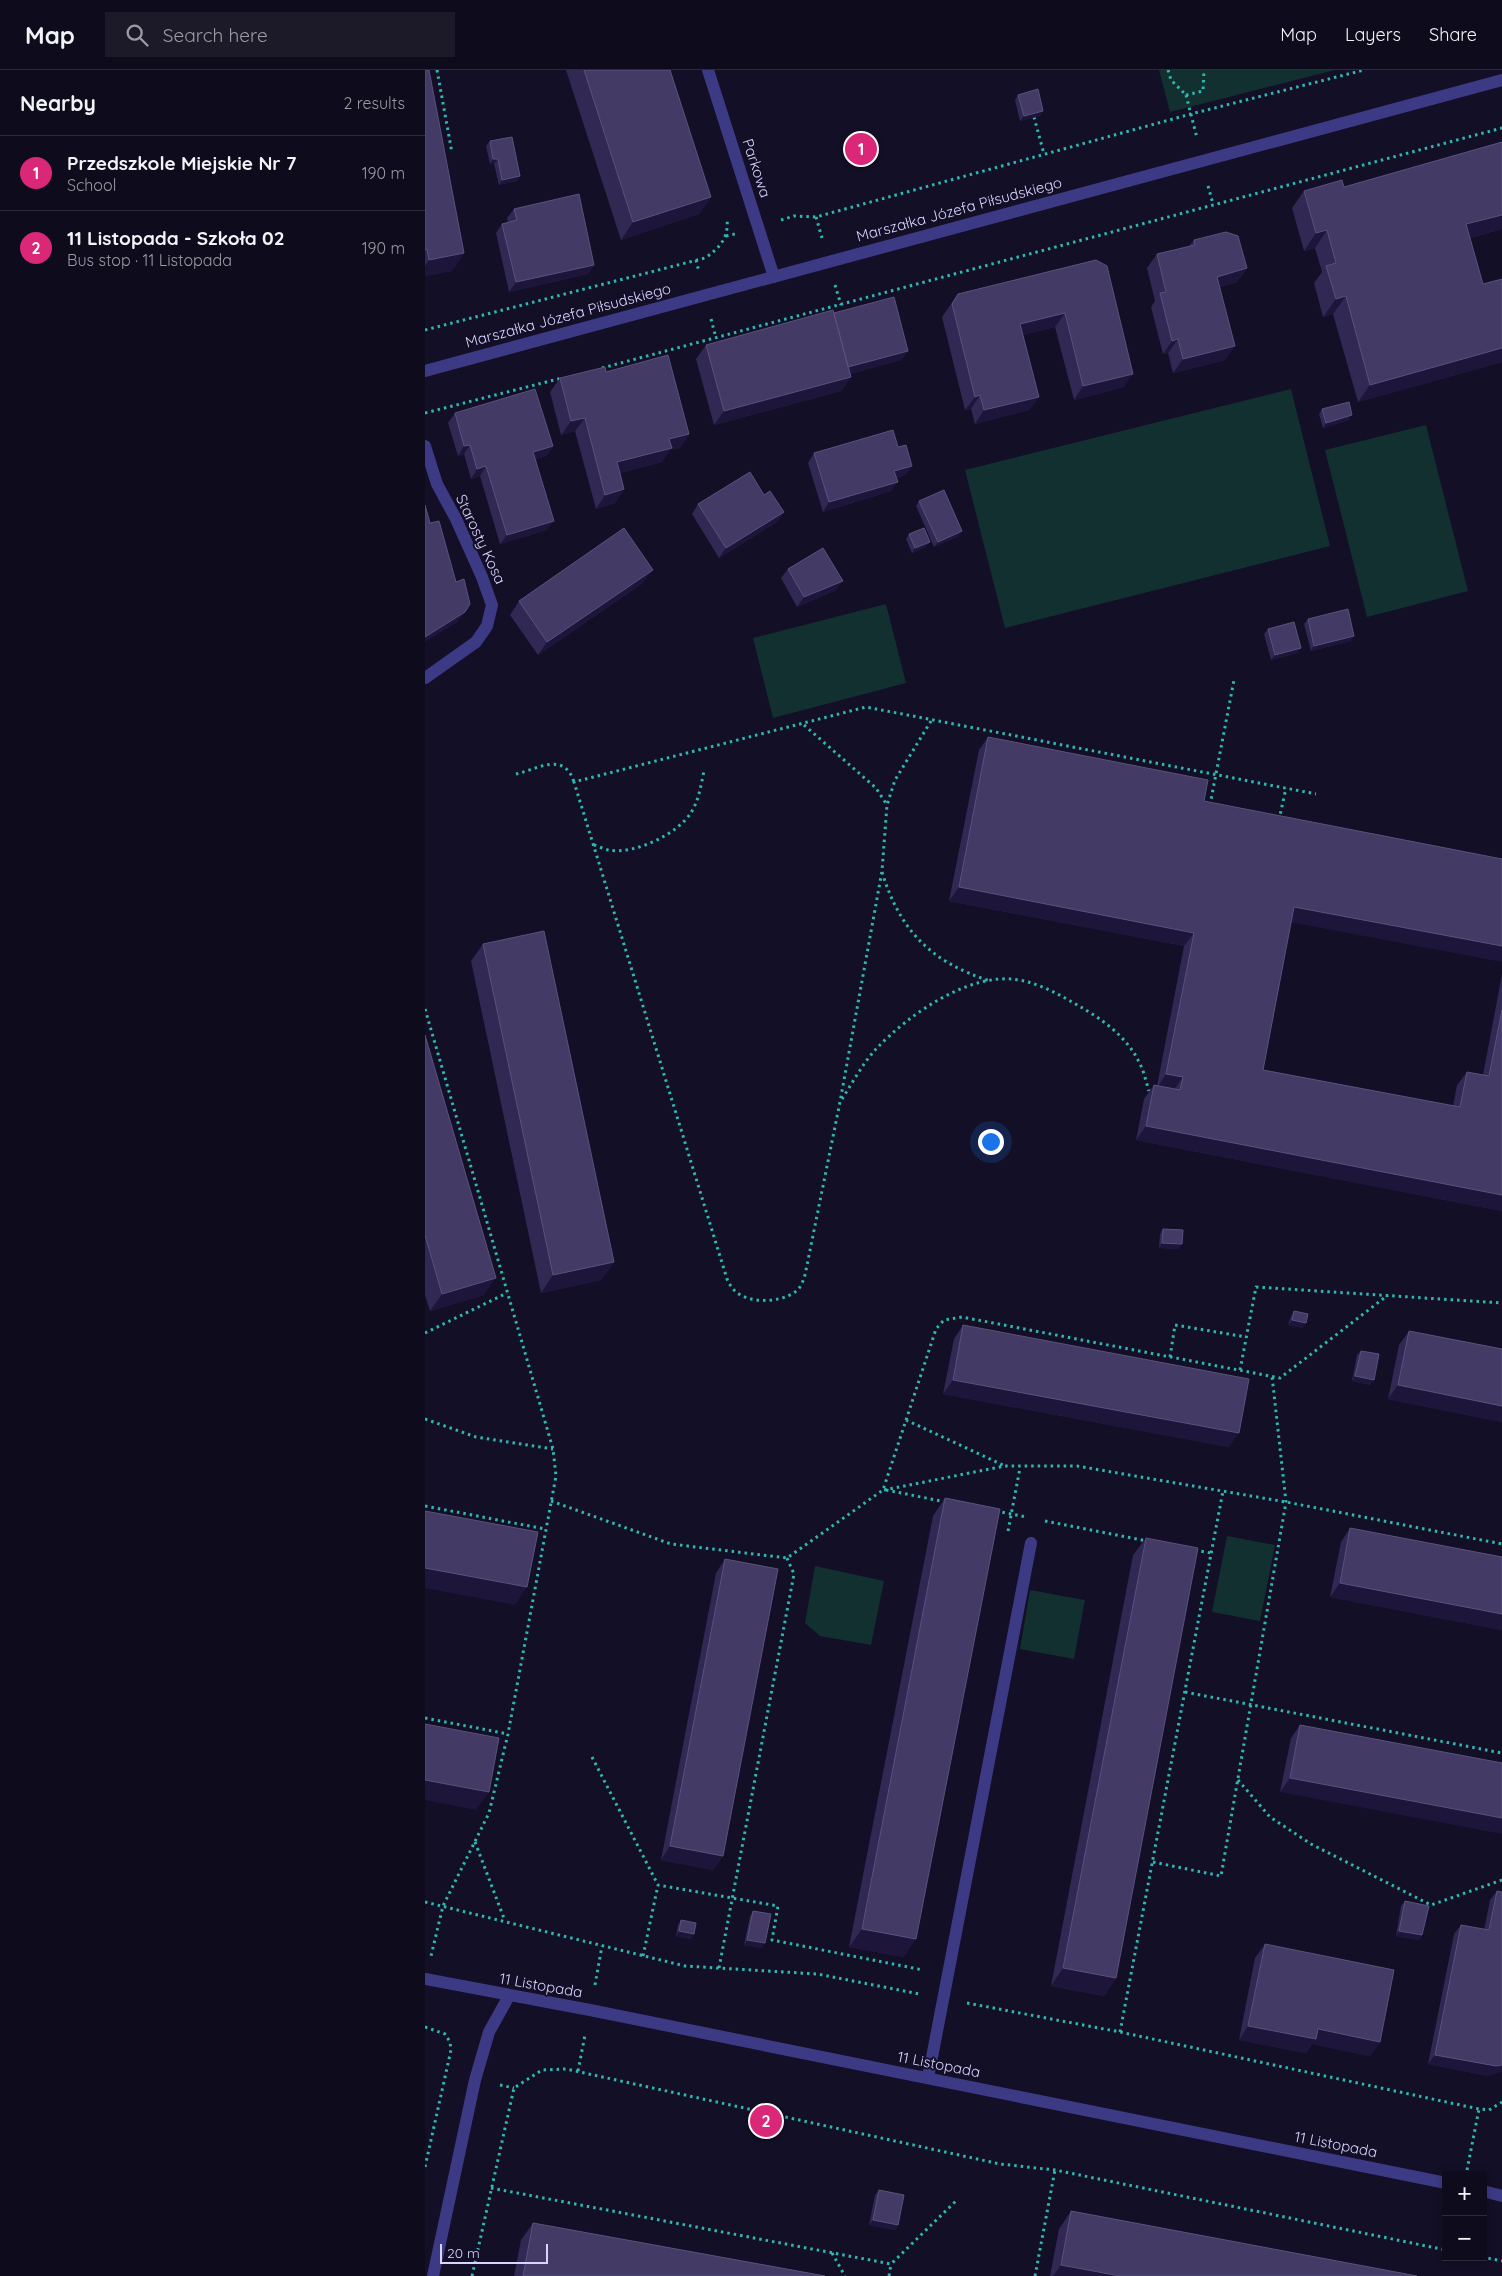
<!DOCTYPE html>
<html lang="en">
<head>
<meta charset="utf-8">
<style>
	:root { --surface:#0e0b1c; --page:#1c1929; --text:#f1f3f6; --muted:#9b9ba3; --line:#2e2b3b; --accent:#db2777 }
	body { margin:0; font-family:Quicksand,sans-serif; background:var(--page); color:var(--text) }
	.controls { position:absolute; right:15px; bottom:15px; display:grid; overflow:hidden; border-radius:0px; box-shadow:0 2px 8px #0003 }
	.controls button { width:45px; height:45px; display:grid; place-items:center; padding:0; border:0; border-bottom:1px solid var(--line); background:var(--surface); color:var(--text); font:25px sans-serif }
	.scale { position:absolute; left:15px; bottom:12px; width:108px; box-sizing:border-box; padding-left:5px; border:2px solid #d9d4ff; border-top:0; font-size:14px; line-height:18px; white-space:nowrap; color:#d9d4ff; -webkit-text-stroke:4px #130f26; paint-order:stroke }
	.you { position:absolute; left:565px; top:1071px; width:18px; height:18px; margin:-12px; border:4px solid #fff; border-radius:50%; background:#1a73e8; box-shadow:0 0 0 8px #1a73e833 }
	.badge { display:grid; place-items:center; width:32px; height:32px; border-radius:50%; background:var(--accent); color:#fff; font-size:16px; font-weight:700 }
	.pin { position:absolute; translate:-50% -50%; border:2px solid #fff; box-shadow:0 1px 5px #0006 }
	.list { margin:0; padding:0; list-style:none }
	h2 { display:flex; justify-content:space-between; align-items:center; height:65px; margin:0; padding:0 20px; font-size:21px }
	h2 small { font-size:16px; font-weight:400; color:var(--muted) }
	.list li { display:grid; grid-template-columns:32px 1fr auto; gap:15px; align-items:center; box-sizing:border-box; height:75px; padding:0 20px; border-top:1px solid var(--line) }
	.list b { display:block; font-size:19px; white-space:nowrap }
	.list p { margin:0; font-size:16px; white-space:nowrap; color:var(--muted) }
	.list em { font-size:16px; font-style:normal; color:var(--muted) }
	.icon { flex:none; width:28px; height:28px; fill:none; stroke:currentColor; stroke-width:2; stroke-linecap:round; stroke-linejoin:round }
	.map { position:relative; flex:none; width:1077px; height:2206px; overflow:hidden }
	header { display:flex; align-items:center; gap:30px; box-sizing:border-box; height:70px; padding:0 25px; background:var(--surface); border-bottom:1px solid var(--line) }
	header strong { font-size:24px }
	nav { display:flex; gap:28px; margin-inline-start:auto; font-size:18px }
	.search { width:350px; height:45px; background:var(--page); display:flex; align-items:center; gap:12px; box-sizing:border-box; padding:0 18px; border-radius:0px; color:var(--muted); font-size:19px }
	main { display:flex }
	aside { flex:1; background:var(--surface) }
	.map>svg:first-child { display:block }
	.green { fill:#12302f }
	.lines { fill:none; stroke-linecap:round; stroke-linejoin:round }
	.path { stroke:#2fb8b0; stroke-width:3; stroke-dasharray:2.5 4; stroke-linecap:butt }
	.minor { stroke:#3d3a85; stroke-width:12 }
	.wall { fill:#312854 }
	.shaded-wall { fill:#1d163a }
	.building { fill:#433a66; stroke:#5a527e }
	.labels { text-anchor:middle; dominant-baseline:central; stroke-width:4; stroke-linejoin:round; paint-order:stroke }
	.street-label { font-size:15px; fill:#d9d4ff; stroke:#130f26 }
</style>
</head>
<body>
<header>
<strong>Map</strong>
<div class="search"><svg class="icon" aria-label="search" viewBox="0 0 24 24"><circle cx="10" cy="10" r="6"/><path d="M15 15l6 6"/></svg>Search here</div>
<nav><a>Map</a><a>Layers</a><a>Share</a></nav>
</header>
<main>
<aside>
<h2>Nearby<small>2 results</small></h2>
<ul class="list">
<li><span class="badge">1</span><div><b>Przedszkole Miejskie Nr 7</b><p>School</p></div><em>190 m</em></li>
<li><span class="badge">2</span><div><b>11 Listopada - Szkoła 02</b><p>Bus stop · 11 Listopada</p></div><em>190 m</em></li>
</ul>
</aside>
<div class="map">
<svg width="1077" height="2206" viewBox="0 0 1077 2206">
	<rect width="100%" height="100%" fill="#130f26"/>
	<path class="green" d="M734,0H910L745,42Z
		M866,319L905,476L580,558L540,400Z
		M1001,355L1043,521L942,547L900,380Z
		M461,534L481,613L348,648L328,568Z
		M802,1466L850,1475L835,1551L787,1542Z
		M390,1496L459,1511L446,1575L395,1566L380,1553Z
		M605,1520L660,1530L649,1589L595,1579Z"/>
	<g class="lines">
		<path class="path" d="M12,0L27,83
			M743,0L746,10L761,25
			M761,25L772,68
			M761,25L778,21L779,0
			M609,47L619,84
			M783,116L788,134
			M391,147L397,168
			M356,150L369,146L391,147L766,44L939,0
			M301,166L310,164
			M271,190L274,202
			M410,215L416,235
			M286,249L291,268
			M0,260L280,188C295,178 304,167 302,149
			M177,298L1077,58
			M0,343L137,308
			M506,651L470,710L462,735L457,801L415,1032L380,1205C378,1211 376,1218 370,1222C355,1233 322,1234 309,1220C306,1217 304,1213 302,1209L149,712L441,637L891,724
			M379,655L451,718L462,735
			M91,704C113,699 139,681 149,712
			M785,735L809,610
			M854,750L861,718
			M169,775C173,776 178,779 183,780C209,785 254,764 267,741C274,729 276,715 279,701
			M457,802C475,861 506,892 565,911
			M0,939L128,1379L131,1406L83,1664L64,1743L18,1836L6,1886
			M417,1029C428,1012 438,993 451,979C483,945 545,901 594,910C616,914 635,925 654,936C677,949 702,967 714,992C719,1001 721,1012 724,1021
			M0,1263L82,1223
			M745,1287L750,1255L821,1267
			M815,1300L831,1217L1077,1233
			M0,1349L51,1367L128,1379
			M481,1350L580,1396
			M459,1420L580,1396H652L861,1432L1077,1474
			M461,1420L521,1432
			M126,1431L246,1474L362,1488L458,1420L511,1259L519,1250L537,1247L855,1308L963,1225
			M0,1436L120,1459
			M571,1441L602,1447
			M620,1451L722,1471
			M583,1461L595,1398
			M770,1480L786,1483
			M760,1622L1077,1683
			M0,1648L83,1664
			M167,1687L233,1815L353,1836L347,1870L498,1900
			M813,1710L845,1747L886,1774L1006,1835L1077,1810
			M50,1772L80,1851
			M728,1792L796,1806L861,1432L847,1306
			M0,1832L260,1896L392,1904L494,1924
			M218,1886L233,1815
			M294,1898L369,1504L362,1488
			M170,1915L177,1876
			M542,1933L695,1962L1054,2039L1064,2040L1077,2032
			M0,1957L20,1964L25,1972L26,1980L0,2097
			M695,1962L798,1421
			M153,2001L160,1965
			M75,2015L89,2018
			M1042,2100L1054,2039
			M66,2118L466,2194L533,2129
			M407,2183L420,2206
			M1057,2187L1077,2191
			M47,2206L89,2018L117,2000L141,1999L575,2094L630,2100L1021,2180
			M464,2206L466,2194
			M610,2206L630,2100"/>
		<path class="minor" d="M283,0L349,207
			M0,301L1077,10
			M0,376L12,414L31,449L57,507L67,535L62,556L51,572L0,608
			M0,1909L165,1940L1021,2113
			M503,2008L606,1473
			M1058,2121L1077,2126
			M8,2206L50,2010L64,1962L84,1926"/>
	</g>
	<path class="wall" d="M0,0L39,183L27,201L0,206Z
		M141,0H245L286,127L274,144L196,170Z
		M593,25L618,41L615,46L595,51L590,30Z
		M65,71L95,106L92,111L74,115L69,94H65L61,76Z
		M1077,72V159L1045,168L1058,214L1077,209V292L933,332L908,244L898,247L889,213L897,202L890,178L879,181L867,138L879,121L919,117Z
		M89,139L169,195L163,204L84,222L71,163L77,154L83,152L82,148Z
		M769,170L822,198L812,212L795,217L800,290L748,303L743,283L738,284L726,237L730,231L722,198L732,184L764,176Z
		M671,190L699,317L649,330L630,257L598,265L614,327L604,340L550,354L546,339L540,340L517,247L533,224Z
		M409,243L483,281L476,290L425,304L426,307L416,321L289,355L271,289L281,275Z
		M181,302L264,364L255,378L245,380L237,392L195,403L199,419L190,433L171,439L150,361L136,365L125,322L135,308Z
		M897,339L924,350L898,358L894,344Z
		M30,343L128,376L121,386L111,389L122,460L75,474L55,406L46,409L39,384L33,386L23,353Z
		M473,377L487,396L480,405L471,408L466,421L398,442L383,393L389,383Z
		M339,425L359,442L352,452L294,488L267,444L273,434Z
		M494,431L534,466L509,477L491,436Z
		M484,464L501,477L487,483L481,469Z
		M363,499L411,520L372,537L356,508Z
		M218,513L113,585L85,545L94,531Z
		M883,549L926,571L886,581L879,554Z
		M843,559L876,578L872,583L846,590L839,564Z
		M563,667L779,731L866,852L838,1000L1028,1036L1032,1015L1042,1002L1058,1005L1077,904V1141L711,1070L719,1029L729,1015L732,1016L759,876L524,831L554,680Z
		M58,874L189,1192L176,1210L116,1223L46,891Z
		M0,965L59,1225L5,1241L0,1225Z
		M738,1159L754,1179L734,1178L735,1164Z
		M869,1241L878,1258L863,1255L866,1246Z
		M538,1255L804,1377L518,1324L529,1269Z
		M984,1261L1077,1279V1352L963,1329L974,1275Z
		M936,1281L945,1315L927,1311L932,1285Z
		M520,1428L479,1887L424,1877L508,1446Z
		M925,1458L1077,1487V1560L905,1527L916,1472Z
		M721,1468L691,1908L679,1926L626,1916L708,1485Z
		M300,1489L298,1786L288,1800L236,1790L291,1503Z
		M875,1655L1077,1693L855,1722L866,1668Z
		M1072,1821L1064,2006L1003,1994L1029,1864L1036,1855L1059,1860L1065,1830Z
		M980,1831L997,1865L994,1870L971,1866L976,1836Z
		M328,1841L337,1878L319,1875L325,1846Z
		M256,1850L269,1864L266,1869L251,1866L253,1855Z
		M840,1874L955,1972L945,1986L887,1974L881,1983L814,1970L830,1888Z
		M454,2120L473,2155L470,2160L444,2155L450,2125Z
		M646,2141L992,2206H625L634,2159Z
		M108,2153L400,2206H89L96,2170Z"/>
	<path class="shaded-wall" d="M618,41L615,46L595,51L599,46Z
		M68,89H73L69,94H65Z
		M95,106L92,111L74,115L77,110Z
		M286,127L274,144L196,170L208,152Z
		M1077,145V159L1029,172L1041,154Z
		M902,160L890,178L879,181L891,163Z
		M39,183L27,201L0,206V196L4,190Z
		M169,195L163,204L84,222L91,212Z
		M822,198L812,212L782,220L792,207Z
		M921,226L908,244L898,247L911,229Z
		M640,243L630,257L586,268L595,254Z
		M753,269L743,283L738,284L747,271Z
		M810,276L800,290L748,303L758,289Z
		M1077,278V292L933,332L945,315Z
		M483,281L476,290L413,307L420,298Z
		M708,304L699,317L649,330L658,316Z
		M426,307L416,321L289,355L299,341Z
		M555,325L546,339L540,340L550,327Z
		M614,327L604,340L550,354L559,340Z
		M927,345L924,350L898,358L901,353Z
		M160,348L150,361L136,365L146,351Z
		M264,364L255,378L245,380L237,392L183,406L192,392L244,369Z
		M45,375L39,384L33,386L39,376Z
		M128,376L121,386L102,392L108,382Z
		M61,396L55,406L46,409L52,399Z
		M487,396L480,405L463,410L469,401Z
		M473,412L466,421L398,442L404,432Z
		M199,419L190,433L171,439L180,425Z
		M359,442L352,452L294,488L301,478Z
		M129,451L122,460L75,474L82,465Z
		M537,461L534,466L509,477L513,472Z
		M505,472L501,477L487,483L490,478Z
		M228,500L218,513L113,585L122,572Z
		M418,511L411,520L372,537L379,527Z
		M40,542L33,552L0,572V567Z
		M929,566L926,571L886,581L889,576Z
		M876,578L872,583L846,590L850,585Z
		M534,817L769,863L759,876L524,831Z
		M869,837L1077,876V892L859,851Z
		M741,1004L758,1007L748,1021L732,1018Z
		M721,1056L1077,1125V1141L711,1070Z
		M737,1173L757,1174L754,1179L734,1178Z
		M189,1192L176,1210L116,1223L128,1205Z
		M71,1208L59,1225L5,1241L17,1224Z
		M867,1250L881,1253L878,1258L863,1255Z
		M930,1306L949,1310L945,1315L927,1311Z
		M528,1310L814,1363L804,1377L518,1324Z
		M973,1315L1077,1336V1352L963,1329Z
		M0,1498L102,1517L90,1535L0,1518Z
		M915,1513L1077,1544V1560L905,1527Z
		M865,1708L1077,1748V1764L855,1722Z
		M0,1710L64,1722L51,1740L0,1730Z
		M245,1776L298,1786L288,1800L236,1790Z
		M437,1859L491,1869L479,1887L424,1877Z
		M254,1861L269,1864L266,1869L251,1866Z
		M974,1861L997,1865L994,1870L971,1866Z
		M322,1870L340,1873L337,1878L319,1875Z
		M638,1898L691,1908L679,1926L626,1916Z
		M823,1956L893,1959L955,1972L945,1986L887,1974L881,1983L814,1970Z
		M1010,1985L1077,1995V2002L1064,2006L1003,1994Z
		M448,2150L473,2155L470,2160L444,2155Z
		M636,2195L695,2206H628Z"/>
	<path class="building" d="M0,0H4L39,183L4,190L2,179L0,180Z
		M159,0H245L286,127L208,152Z
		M613,19L618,41L599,46L593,25Z
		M87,67L95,106L77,110L73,89H68L65,71Z
		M1077,72V145L1041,154L1058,214L1077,209V278L945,315L921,226L911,229L901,196L911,193L902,160L891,163L879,121L917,110L919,117Z
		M154,124L169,195L91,212L77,154L92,150L89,139Z
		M801,162L813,166L822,198L792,207L810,276L758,289L753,269L747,271L735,223L741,222L732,184L770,175L769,170Z
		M671,190L682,196L708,304L658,316L640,243L595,254L614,327L559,340L555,325L550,327L527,234L533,224Z
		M469,227L483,281L423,297L409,243Z
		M408,240L426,307L299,341L281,275Z
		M243,285L264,364L244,369L247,378L192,392L199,419L180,425L160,348L146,351L135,308L180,297L181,302Z
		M110,319L128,376L108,382L129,451L82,465L61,396L52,399L45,375L39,376L30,343Z
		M924,332L927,345L901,353L897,339Z
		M468,360L473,377L481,375L487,396L469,401L473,412L404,432L389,383Z
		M325,402L339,425L345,421L359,442L301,478L273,434Z
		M519,420L537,461L513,472L494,431Z
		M0,435L5,453L14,451L31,512L39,509L45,534L40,542L0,567Z
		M199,458L228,500L122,572L94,531Z
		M499,458L505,472L490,478L484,464Z
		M398,478L418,511L379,527L363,499Z
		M923,539L929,566L889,576L883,549Z
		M869,552L876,578L850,585L843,559Z
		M563,667L783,710L779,731L1077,789V876L869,837L838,1000L1035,1037L1042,1002L1064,1006L1077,940V1125L721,1056L729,1015L755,1020L758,1007L741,1004L769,863L534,817Z
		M119,861L189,1192L128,1205L58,874Z
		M0,965L71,1208L17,1224L0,1165Z
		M738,1159L758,1160L757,1174L737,1173Z
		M869,1241L883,1244L881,1253L867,1250Z
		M538,1255L824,1309L814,1363L528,1310Z
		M984,1261L1077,1279V1336L973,1315Z
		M936,1281L954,1284L949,1310L930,1306Z
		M520,1428L575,1439L491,1869L437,1859Z
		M0,1441L113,1462L102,1517L0,1498Z
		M925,1458L1077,1487V1544L915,1513Z
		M721,1468L773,1478L691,1908L638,1898Z
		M300,1489L353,1499L298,1786L245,1776Z
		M0,1654L74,1668L64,1722L0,1710Z
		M875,1655L1077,1693V1748L865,1708Z
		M1072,1821L1077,1822V1995L1071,1996L1010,1985L1036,1855L1064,1860Z
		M980,1831L1004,1836L997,1865L974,1861Z
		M328,1841L346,1844L340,1873L322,1870Z
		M256,1850L271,1853L269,1864L254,1861Z
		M840,1874L969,1900L955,1972L893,1959L891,1969L823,1956Z
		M454,2120L479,2125L473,2155L448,2150Z
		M646,2141L992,2206H695L636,2195Z
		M108,2153L400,2206H98Z"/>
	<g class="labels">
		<g class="street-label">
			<text transform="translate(332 98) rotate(72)">Parkowa</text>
			<text transform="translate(534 139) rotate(-15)">Marszałka Józefa Piłsudskiego</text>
			<text transform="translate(143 245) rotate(-15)">Marszałka Józefa Piłsudskiego</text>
			<text transform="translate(56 469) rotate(65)">Starosty Kosa</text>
			<text transform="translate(116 1915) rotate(10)">11 Listopada</text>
			<text transform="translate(514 1994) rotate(11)">11 Listopada</text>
			<text transform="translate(911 2074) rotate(11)">11 Listopada</text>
		</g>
	</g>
</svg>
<div class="controls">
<button>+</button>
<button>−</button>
</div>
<div class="scale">20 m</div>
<div class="you"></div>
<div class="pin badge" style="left:436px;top:79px">1</div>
<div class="pin badge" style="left:341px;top:2051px">2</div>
</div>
</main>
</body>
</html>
